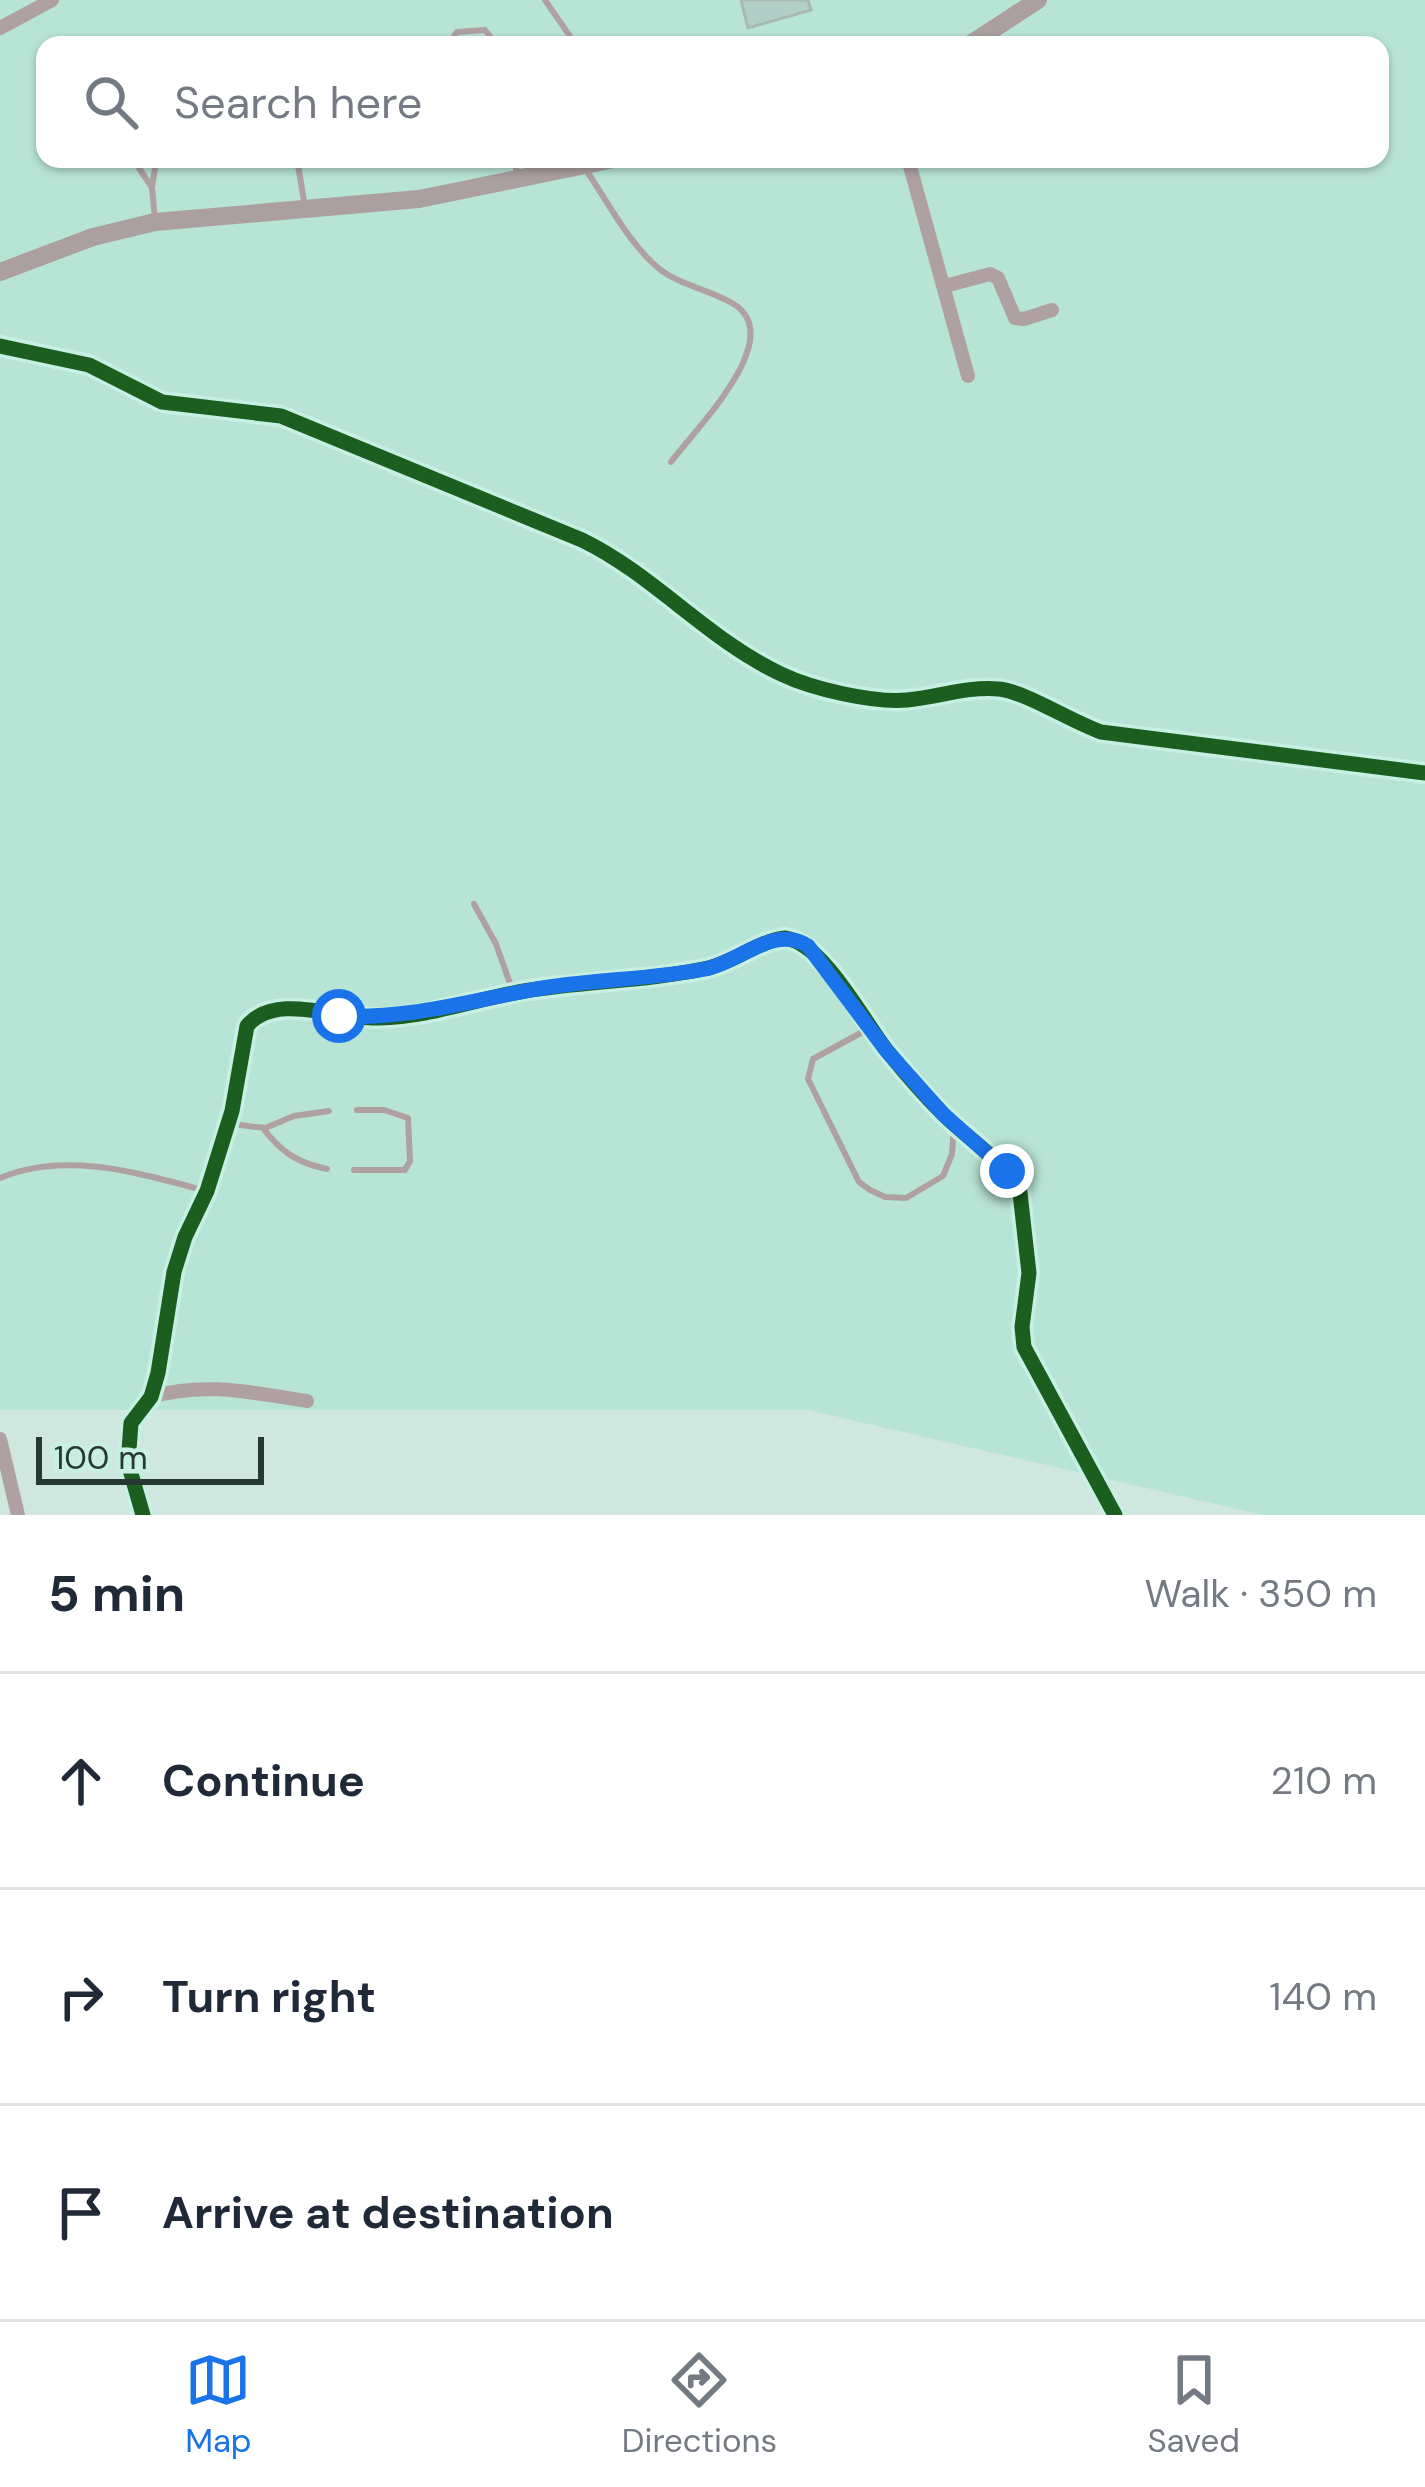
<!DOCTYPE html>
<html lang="en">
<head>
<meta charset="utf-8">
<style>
	:root { --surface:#fff; --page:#f2f2f3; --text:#1f2937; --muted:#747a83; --line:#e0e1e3; --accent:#1a73e8 }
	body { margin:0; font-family:"DM Sans",sans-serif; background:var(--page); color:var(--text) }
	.scale { position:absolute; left:36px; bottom:30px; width:228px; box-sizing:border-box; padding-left:12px; border:6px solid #273833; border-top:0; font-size:33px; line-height:42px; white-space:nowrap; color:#273833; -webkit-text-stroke:9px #c7f0e3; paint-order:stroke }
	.stop { position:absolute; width:36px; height:36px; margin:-27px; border:9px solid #1a73e8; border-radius:50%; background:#fff }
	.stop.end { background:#1a73e8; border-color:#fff; box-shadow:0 3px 12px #0008 }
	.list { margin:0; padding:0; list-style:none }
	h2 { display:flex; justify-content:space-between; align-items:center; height:156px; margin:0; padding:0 48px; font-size:51px }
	h2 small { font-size:39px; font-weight:400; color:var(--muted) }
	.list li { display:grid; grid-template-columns:78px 1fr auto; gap:36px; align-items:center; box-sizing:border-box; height:216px; padding:0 48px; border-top:3px solid var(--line) }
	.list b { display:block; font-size:45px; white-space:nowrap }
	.list em { font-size:39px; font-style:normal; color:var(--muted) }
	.icon { flex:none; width:66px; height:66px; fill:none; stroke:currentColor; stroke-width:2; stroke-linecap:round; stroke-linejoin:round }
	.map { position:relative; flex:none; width:1425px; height:1515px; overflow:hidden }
	.search { position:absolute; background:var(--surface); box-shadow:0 3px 9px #0004; left:36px; right:36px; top:36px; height:132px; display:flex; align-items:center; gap:30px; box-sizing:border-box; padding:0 42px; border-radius:24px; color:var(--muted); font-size:45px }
	.sheet { height:804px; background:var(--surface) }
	nav { display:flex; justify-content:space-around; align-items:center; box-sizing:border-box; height:168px; border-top:3px solid var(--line); background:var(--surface); font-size:33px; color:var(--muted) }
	nav a { display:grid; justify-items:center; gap:6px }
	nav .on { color:var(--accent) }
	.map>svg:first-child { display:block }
	.green { fill:#b8e4d6; fill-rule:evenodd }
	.building { fill:#b2cfc7; stroke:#a8b9b4; stroke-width:3 }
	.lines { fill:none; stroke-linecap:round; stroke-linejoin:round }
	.lane { stroke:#afa1a1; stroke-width:6 }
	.street { stroke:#afa1a1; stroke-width:14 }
	.secondary { stroke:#aba09f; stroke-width:18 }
	.cycleway-casing { stroke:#c7f0e3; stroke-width:22 }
	.cycleway { stroke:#1b5e20; stroke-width:15 }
	.route { stroke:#1a73e8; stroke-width:15 }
</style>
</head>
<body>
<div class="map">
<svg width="1425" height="1515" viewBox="0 0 1425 1515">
	<rect width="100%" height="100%" fill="#d0e7e0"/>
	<path class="green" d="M0,0H1425V1515H1263L808,1410H0ZM45,45H1380V159H45Z"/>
	<path class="building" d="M741,0H808L811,10L748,28Z"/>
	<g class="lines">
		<path class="lane" d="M545,0L576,45
			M448,45L457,32L485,30L497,45
			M828,45L835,42
			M133,159L151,186
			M297,159L305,207
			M513,159L519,177
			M586,170C608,202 628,242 657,267C678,285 708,289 732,303C790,336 696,428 671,462
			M155,219L152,188L156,161
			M474,904L496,944L512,989
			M868,1029L813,1059L808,1079L859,1182L870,1190L885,1197L906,1198L943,1176L952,1154L954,1125
			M232,1124L265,1128L294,1116L329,1111
			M263,1128C280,1151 297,1163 327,1169
			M354,1170H405L410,1161L408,1118L384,1110H357
			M0,1178C66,1150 141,1174 207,1191"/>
		<path class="street" d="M0,28L52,0
			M908,159L968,376
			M945,286L990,274L998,278L1015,318L1024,319L1052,310
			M0,346L89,365L162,402L281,416L582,540C654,575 708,640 781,674C812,689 873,703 907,700C938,697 968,686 999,689C1026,692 1070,721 1101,732L1425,773
			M151,1397C204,1381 254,1393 307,1401
			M0,1439L18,1515
			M143,1515L128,1463L131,1423L151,1397L158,1373L174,1272L185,1237L207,1191L232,1111L247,1026C276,991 339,1020 379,1018C429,1017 476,999 524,991C585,981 648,981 708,968C735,962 758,941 785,938C824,943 864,1022 888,1052C905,1073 924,1095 943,1114C970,1141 1003,1159 1020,1193L1029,1273L1022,1327L1024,1347L1115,1515"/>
		<path class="secondary" d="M969,45L1038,0
			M0,272L93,237L155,222L419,199L614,159"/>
		<g class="cycleway-casing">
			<path id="cycleway" d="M0,346L89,365L162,402L281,416L582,540C654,575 708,640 781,674C812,689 873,703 907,700C938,697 968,686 999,689C1026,692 1070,721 1101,732L1425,773
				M143,1515L128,1463L131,1423L151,1397L158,1373L174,1272L185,1237L207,1191L232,1111L247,1026C276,991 339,1020 379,1018C429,1017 476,999 524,991C585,981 648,981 708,968C735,962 758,941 785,938C824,943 864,1022 888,1052C905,1073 924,1095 943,1114C970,1141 1003,1159 1020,1193L1029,1273L1022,1327L1024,1347L1115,1515"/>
		</g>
		<use href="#cycleway" class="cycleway"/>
	</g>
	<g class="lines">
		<path class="route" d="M339,1016C411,1020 478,998 549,987C600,979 654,979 705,969C740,962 774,924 808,946L886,1050L943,1114L1007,1171"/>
	</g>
</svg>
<div class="scale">100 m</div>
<div class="stop" style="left:339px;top:1016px"></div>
<div class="stop end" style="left:1007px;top:1171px"></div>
<div class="search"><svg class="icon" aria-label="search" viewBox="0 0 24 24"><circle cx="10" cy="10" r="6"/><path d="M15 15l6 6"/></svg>Search here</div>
</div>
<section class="sheet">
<h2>5 min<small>Walk · 350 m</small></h2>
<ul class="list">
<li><svg class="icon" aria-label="ahead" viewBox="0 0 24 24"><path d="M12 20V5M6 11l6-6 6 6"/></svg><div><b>Continue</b></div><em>210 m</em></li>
<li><svg class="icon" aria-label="right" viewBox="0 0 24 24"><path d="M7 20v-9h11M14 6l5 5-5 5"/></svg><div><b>Turn right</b></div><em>140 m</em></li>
<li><svg class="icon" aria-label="arrive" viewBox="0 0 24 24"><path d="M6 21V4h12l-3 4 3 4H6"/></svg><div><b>Arrive at destination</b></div></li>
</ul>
</section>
<nav>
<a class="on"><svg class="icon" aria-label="map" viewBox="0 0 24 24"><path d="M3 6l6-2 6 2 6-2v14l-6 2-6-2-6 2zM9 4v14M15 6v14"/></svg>Map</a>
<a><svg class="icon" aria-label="directions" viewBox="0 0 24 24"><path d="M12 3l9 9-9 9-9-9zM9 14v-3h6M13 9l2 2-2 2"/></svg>Directions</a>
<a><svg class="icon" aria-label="saved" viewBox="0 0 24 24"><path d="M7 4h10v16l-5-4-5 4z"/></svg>Saved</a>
</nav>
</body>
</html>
